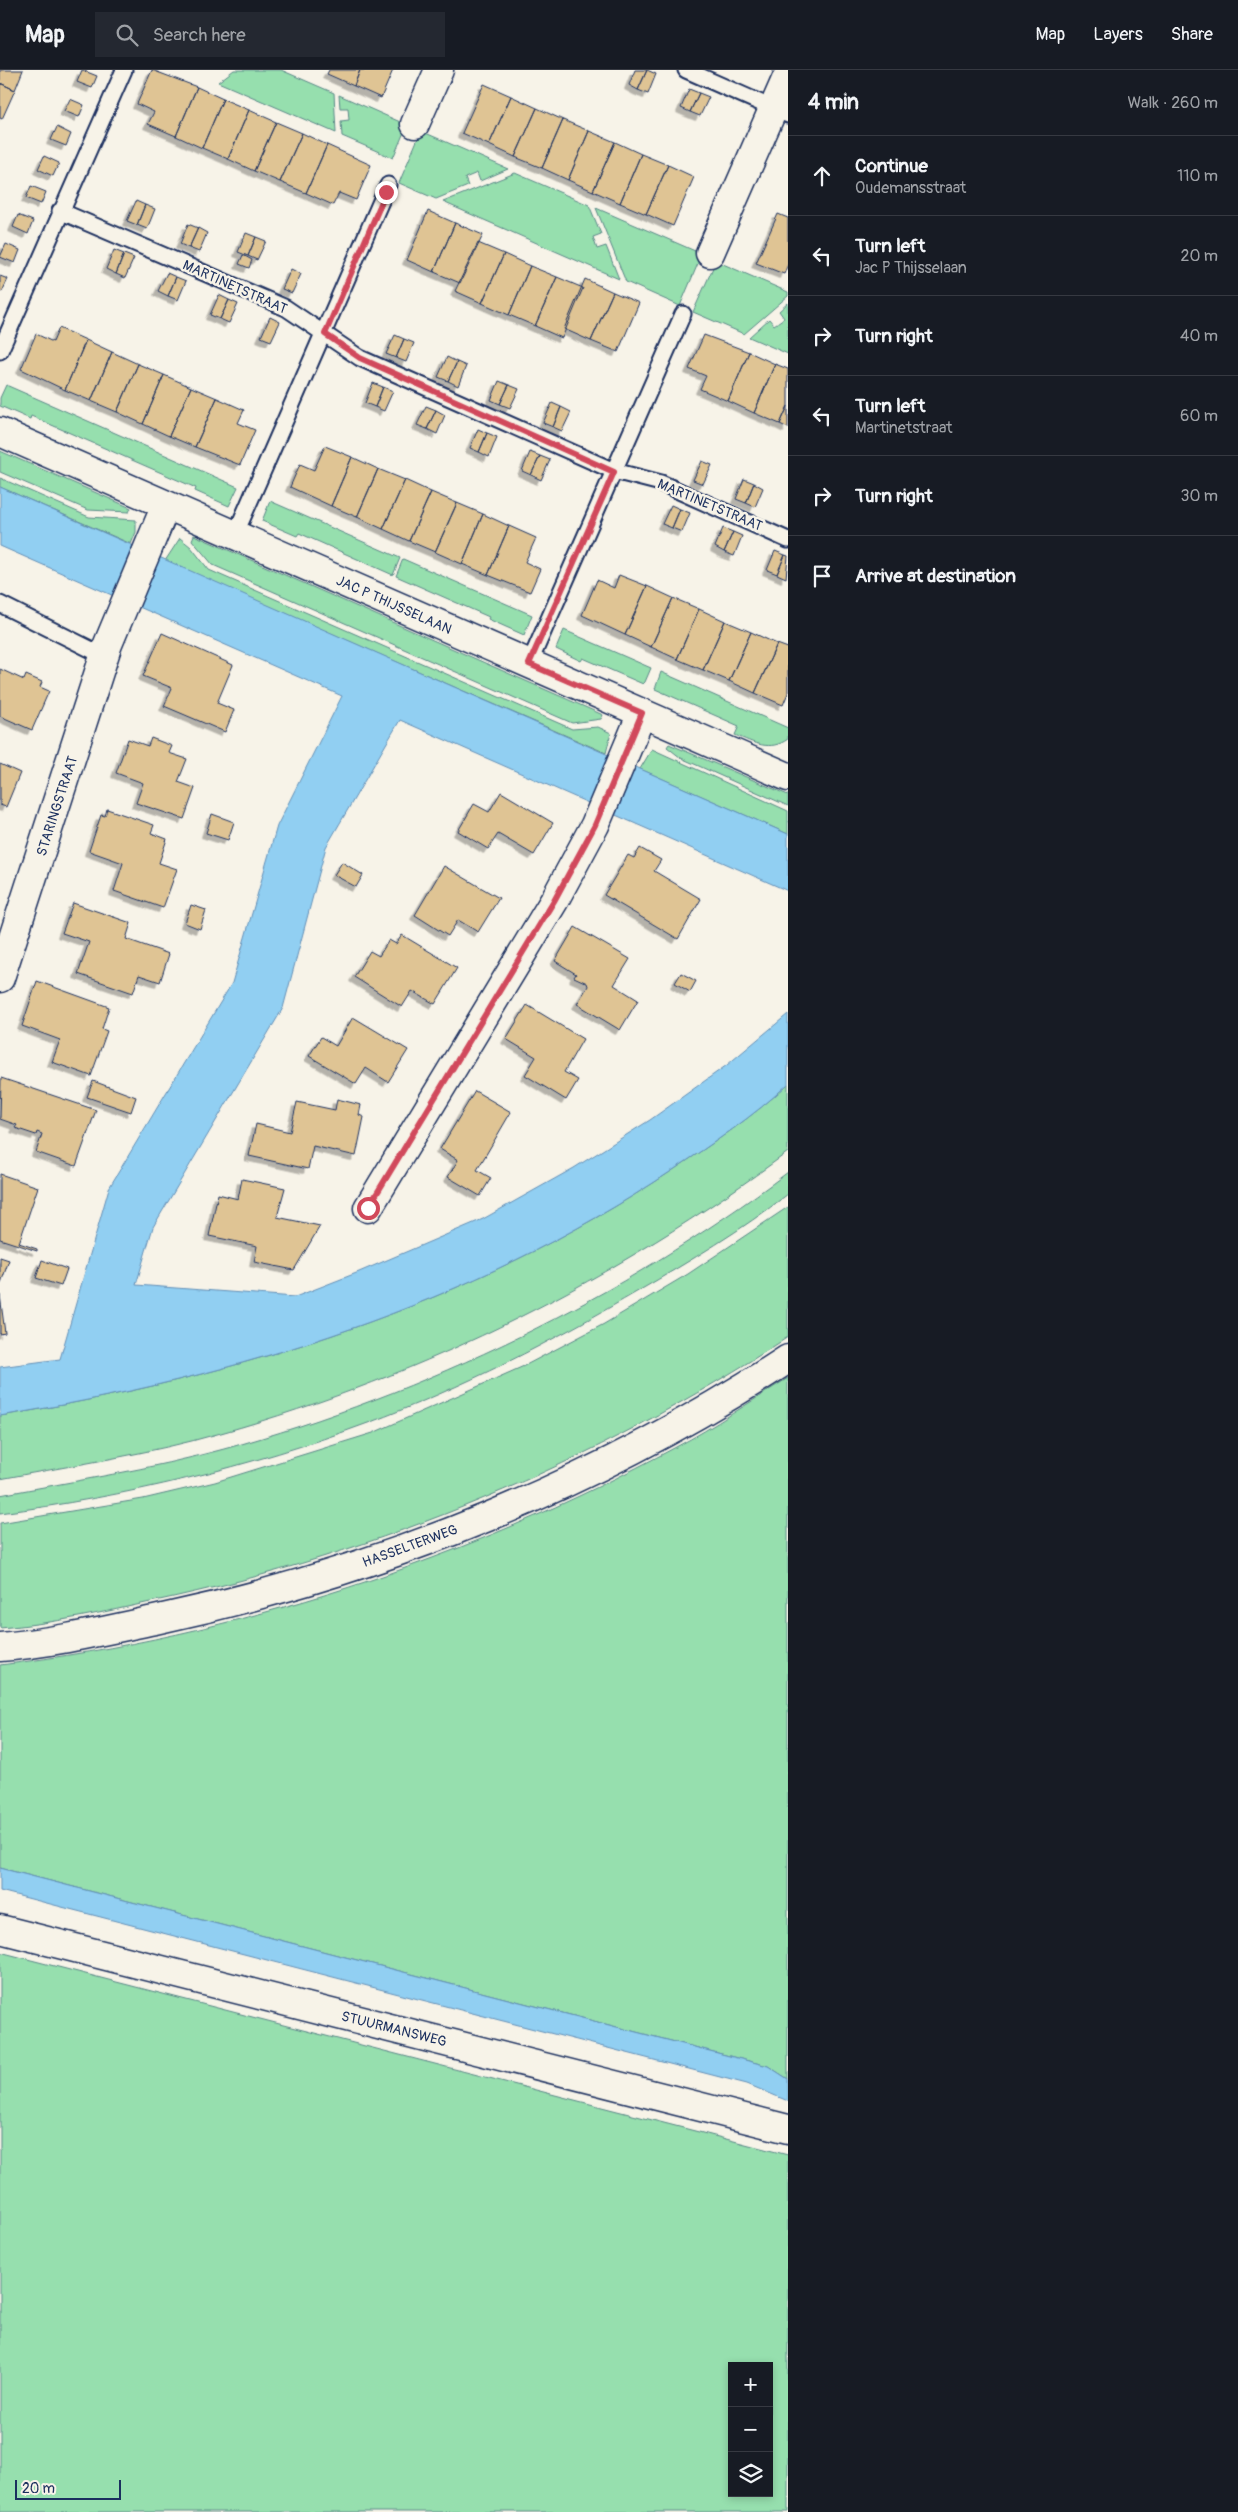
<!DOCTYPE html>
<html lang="en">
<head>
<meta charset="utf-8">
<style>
	:root { --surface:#171b24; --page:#242831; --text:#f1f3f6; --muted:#9ea1a6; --line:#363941 }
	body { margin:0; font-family:Pangolin,sans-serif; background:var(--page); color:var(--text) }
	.controls { position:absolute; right:15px; bottom:15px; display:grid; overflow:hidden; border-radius:0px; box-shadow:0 2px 8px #0003 }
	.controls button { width:45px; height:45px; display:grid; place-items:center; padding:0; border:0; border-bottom:1px solid var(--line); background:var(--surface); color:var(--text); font:25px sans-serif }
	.scale { position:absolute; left:15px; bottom:12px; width:106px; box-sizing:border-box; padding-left:5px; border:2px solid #1b2f5e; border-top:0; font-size:14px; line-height:18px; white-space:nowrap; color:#1b2f5e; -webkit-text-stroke:4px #f7f3e8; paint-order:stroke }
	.stop { position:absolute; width:15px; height:15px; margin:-11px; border:4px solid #d1495b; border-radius:50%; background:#fff }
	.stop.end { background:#d1495b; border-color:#fff; box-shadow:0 1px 5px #0008 }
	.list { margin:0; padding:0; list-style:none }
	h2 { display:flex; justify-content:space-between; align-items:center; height:65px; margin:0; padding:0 20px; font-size:21px }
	h2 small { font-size:16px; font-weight:400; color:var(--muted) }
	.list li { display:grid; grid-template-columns:32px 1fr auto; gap:15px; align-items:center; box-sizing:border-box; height:80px; padding:0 20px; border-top:1px solid var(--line) }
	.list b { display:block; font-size:19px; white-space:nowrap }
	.list p { margin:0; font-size:16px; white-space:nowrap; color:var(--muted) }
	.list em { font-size:16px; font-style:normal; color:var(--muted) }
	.icon { flex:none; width:28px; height:28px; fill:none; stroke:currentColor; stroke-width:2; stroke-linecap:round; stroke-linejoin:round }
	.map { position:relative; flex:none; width:788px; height:2442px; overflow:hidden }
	header { display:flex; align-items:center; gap:30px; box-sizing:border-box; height:70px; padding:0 25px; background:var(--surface); border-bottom:1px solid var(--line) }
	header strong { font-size:24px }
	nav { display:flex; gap:28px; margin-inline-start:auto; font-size:18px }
	.search { width:350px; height:45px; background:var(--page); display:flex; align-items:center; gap:12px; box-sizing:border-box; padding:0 18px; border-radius:0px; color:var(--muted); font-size:19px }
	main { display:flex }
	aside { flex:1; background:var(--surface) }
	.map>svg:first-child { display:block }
	.green { fill:#96dfae; stroke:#588786; fill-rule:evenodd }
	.water { fill:#91cff2; stroke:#628fb7 }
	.building { fill:#dfc494; stroke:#1b2f5e; filter:url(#shadow) }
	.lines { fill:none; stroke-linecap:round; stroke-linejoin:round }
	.service-casing { stroke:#1b2f5e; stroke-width:19 }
	.minor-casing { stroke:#1b2f5e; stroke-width:31 }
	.tertiary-casing { stroke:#1b2f5e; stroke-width:31 }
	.primary-casing { stroke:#1b2f5e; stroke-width:31 }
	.service { stroke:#f7f3e8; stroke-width:15 }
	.minor { stroke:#f7f3e8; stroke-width:28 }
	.tertiary { stroke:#f7f3e8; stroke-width:28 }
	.primary { stroke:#f7f3e8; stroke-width:28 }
	.route { stroke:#d1495b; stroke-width:6 }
	.labels { text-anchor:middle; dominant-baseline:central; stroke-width:5; stroke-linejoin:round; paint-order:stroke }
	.street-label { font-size:14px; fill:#1b2f5e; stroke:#f7f3e8 }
</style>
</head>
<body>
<header>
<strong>Map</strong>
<div class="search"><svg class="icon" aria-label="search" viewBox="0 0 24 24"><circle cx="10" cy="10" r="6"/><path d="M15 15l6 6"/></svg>Search here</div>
<nav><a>Map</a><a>Layers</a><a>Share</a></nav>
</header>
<main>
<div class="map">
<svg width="788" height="2442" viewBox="0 0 788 2442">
	<defs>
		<filter id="shadow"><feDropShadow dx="-4.5" dy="4.5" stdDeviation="0" flood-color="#0004"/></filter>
	</defs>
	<rect width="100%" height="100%" fill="#f7f3e8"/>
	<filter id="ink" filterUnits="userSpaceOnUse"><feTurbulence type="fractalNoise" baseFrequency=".02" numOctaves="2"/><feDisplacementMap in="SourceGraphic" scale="10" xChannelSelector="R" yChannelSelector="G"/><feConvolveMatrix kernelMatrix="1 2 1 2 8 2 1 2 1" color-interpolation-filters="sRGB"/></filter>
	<g filter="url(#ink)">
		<path class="green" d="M234,0H281L334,23L336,63L218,12Z
			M339,25L407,55L393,88L342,66L341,51L349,50L348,38H340Z
			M421,61L508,99L480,111L477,103L465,108L468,116L436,129L399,113Z
			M515,103L589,135L601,164L593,167L597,179L606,176L619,209L443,132Z
			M596,138L702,184L680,236L626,212Z
			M716,191L788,222V226L744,264L693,242Z
			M788,233V284L749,267L769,249L774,255L784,248L779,241Z
			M6,315L238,417L229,436L195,421L196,418L31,346L30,349L0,336V328Z
			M0,381L131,438L129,442L88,440L0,402Z
			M0,408L89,447L136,450V462L131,474L0,417Z
			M270,431L400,488L393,505L299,463L297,466L262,451Z
			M194,465L603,645L601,649L572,653L213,495L192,470Z
			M180,468L191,477L209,500L572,659L598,657L611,663L606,683L165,491Z
			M403,489L532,545L524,565L488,549L489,547L396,506Z
			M564,560L651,598L645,612L643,614L583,588L581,591L556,579Z
			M661,602L788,658V669C770,682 754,673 735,665L739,656L655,619Z
			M669,674L788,725V736L681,688L667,677Z
			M652,679L788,741V764L640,699Z
			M788,1014V1082C616,1209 427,1305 221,1363C149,1384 74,1395 0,1409V1346C238,1307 471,1235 673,1100C712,1074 754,1046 788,1014Z
			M788,1102V1124C742,1160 690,1191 640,1220C553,1271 462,1318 368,1353C250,1397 125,1427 0,1443V1425C75,1411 151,1399 224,1379C426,1323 621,1228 788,1102Z
			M788,1137V1267C596,1393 380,1483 155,1531C104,1542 52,1554 0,1558V1453L143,1429L215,1412L373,1363L524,1296L604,1254L688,1204Z
			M788,1308V2009L768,1996L0,1798V1595C238,1565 465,1491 676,1377C714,1357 751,1331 788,1308Z
			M0,1882L788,2085V2442H0ZM732,2296H769V2423H732Z"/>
		<path class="water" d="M0,417L788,764V821L400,650L326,777L283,938L153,1157L136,1215L295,1227L359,1202L483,1149L574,1098L650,1050L727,995L788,944V1014C754,1046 712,1074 673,1100C471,1235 238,1307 0,1346V1297L60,1289L109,1118L232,913L277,756L342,626L0,476Z
			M0,1798L768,1996L788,2009V2031L747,2014L0,1821Z"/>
		<path class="building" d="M0,0H23L15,20L0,13Z
			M82,0L97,6L92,18L77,12Z
			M152,0L197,17L176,66L148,54L154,42L137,34Z
			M329,0H360L354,16L327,4Z
			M360,0H393L381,28L354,16Z
			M635,0H647L638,20L629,15Z
			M647,0L656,4L648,24L638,20Z
			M0,13L15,20L2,49L0,48Z
			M484,14L511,26L489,75L462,63Z
			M197,17L223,29L202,78L176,66Z
			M689,19L699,23L690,42L681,38Z
			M699,23L709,27L700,46L690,42Z
			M511,26L537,38L515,87L489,75Z
			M70,29L84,35L79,47L64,41Z
			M223,29L249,40L228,89L202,78Z
			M537,38L563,50L542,98L515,87Z
			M249,40L276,52L254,101L228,89Z
			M563,50L589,61L568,110L542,98Z
			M276,52L302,63L280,112L254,101Z
			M57,57L71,64L66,76L51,70Z
			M589,61L615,72L593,121L568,110Z
			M302,63L327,75L306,123L280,112Z
			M615,72L641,84L620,133L593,121Z
			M327,75L371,95L356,130L339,123L333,135L306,123Z
			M641,84L668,95L646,144L620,133Z
			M44,86L59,93L53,106L38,99Z
			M668,95L694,107L673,156L646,144Z
			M31,116L46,122L41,134L26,128Z
			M136,131L145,135L137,155L127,151Z
			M145,135L155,139L147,159L137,155Z
			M428,141L455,153L434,202L407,190Z
			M778,144L788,148V194L784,204L756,193Z
			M18,145L33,151L28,164L13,157Z
			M455,153L483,165L460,213L434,202Z
			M188,154L198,158L189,178L180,174Z
			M198,158L207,163L199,182L189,178Z
			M246,163L256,167L248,186L238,182Z
			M256,167L266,171L257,190L248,186Z
			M478,173L504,184L482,233L455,221Z
			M6,174L20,180L15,193L0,187Z
			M114,180L124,184L116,204L106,199Z
			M124,184L134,188L125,208L116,204Z
			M504,184L530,196L509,245L482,233Z
			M243,185L252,190L249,198L239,194Z
			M530,196L557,207L535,256L509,245Z
			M291,199L301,204L292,223L282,219Z
			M167,203L176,207L168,226L158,221Z
			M0,206L8,209L2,222L0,221Z
			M176,207L186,211L178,230L168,226Z
			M557,207L583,218L562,268L535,256Z
			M585,209L613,222L591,271L564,259Z
			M613,222L639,233L618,282L591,271Z
			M219,225L229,230L220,249L210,245Z
			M229,230L238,234L229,253L220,249Z
			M270,247L280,252L271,271L261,267Z
			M59,258L86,270L65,320L21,299L36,264L53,272Z
			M395,265L404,269L396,288L386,284Z
			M704,265L749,282L728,331L700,319L706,306L689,299Z
			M404,269L414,273L406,292L396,288Z
			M86,270L112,282L91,331L65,320Z
			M112,282L138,294L117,342L91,331Z
			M749,282L775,294L754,343L728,331Z
			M447,287L457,292L448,311L438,307Z
			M457,292L466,296L458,316L448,311Z
			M138,294L164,305L143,354L117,342Z
			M775,294L788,299V336L780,354L754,343Z
			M164,305L191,317L169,366L143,354Z
			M499,311L509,315L500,334L491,330Z
			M373,313L383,317L375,337L365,333Z
			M509,315L519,319L510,338L500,334Z
			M191,317L217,328L195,377L169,366Z
			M383,317L393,321L384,341L375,337Z
			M217,328L244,340L238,353L255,360L240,395L195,377Z
			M552,333L561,337L553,357L543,353Z
			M426,336L436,340L427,359L417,355Z
			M788,336V358L780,354Z
			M561,337L571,342L562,361L553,357Z
			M436,340L445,345L437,364L427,359Z
			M478,359L487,363L479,382L470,378Z
			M487,363L497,367L489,387L479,382Z
			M325,376L352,387L331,436L290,417L300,394L314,400Z
			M530,382L540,386L531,405L522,401Z
			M540,386L550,390L541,410L531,405Z
			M352,387L378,399L357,447L331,436Z
			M702,391L712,395L703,414L693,410Z
			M378,399L405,410L383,459L357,447Z
			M744,409L754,413L746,433L736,429Z
			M405,410L431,422L409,471L383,459Z
			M754,413L763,418L755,437L746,433Z
			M431,422L457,433L435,482L409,471Z
			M457,433L483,444L462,494L435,482Z
			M671,435L680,439L672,458L662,454Z
			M680,439L690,443L682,462L672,458Z
			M483,444L509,456L488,505L462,494Z
			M509,456L536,468L525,492L540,499L530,522L488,505Z
			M723,458L733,462L724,482L715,477Z
			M733,462L742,466L734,486L724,482Z
			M775,481L785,485L777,504L767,500Z
			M785,485L788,486L786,508L777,504Z
			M619,505L647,516L625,565L582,545L597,510L614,518Z
			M647,516L673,528L651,577L625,565Z
			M673,528L699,539L677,589L651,577Z
			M699,539L725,551L703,600L677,589Z
			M725,551L751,562L729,611L703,600Z
			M751,562L777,574L755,623L729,611Z
			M162,563L233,595L217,633L234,640L225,662L164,636L172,618L143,606Z
			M777,574L788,578V623L783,635L755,623Z
			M0,599L24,610L26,605L42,612L40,617L49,621L32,660L0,646Z
			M151,668L172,676L169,683L187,689L178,712L195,718L184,749L136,733L143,713L116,703L128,669L148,676Z
			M0,694L20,703L6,737L0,735Z
			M501,722L553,753L534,785L498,764L488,779L458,761L474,734L489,742Z
			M107,739L154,755L151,763L167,769L159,793L177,799L163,838L114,821L123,793L89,781L101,745L105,746Z
			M212,744L234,752L228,770L206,763Z
			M640,778L661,790L654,801L701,829L678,869L604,825L628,785L634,788Z
			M342,792L363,805L356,817L334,805Z
			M444,796L499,828L478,862L458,850L448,866L415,845Z
			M73,833L131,853L126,869L169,884L160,912L139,905L133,923L78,904L89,872L62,863Z
			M191,835L206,840L200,859L185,853Z
			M575,857L630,889L614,915L638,930L620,960L577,934L588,916L587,913L574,907L576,904L555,891Z
			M402,865L457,898L435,934L412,921L402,937L354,907L370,881L379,886L389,870L396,874Z
			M681,903L696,911L690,922L675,913Z
			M37,911L109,937L102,959L107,961L91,1006L52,992L60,970L22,956Z
			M527,935L583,969L564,1002L578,1010L566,1030L525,1005L536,987L506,969Z
			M353,947L408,980L388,1012L366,998L356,1014L309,986L321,967L336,976Z
			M1,1008L96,1040L76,1096L36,1082L42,1064L37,1062L36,1065L15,1058L17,1055L0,1049Z
			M93,1011L136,1027L131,1042L87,1027Z
			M475,1021L511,1042L477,1100L491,1108L480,1126L448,1107L458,1090L440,1079Z
			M337,1029L361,1035L359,1045L364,1047L356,1086L313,1076L308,1099L249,1086L256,1054L290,1062L297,1032L335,1040Z
			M0,1104L38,1117L19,1173L37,1179V1181L0,1169Z
			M242,1109L285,1118L277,1147L320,1156L294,1200L254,1192L257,1176L209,1166L218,1124L238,1129Z
			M0,1187L9,1190L0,1216Z
			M42,1190L67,1199L61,1216L36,1208Z
			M0,1225L5,1263L0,1264Z"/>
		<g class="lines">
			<g class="service-casing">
				<path id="service" d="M686,0L788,45
					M60,141L286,238L360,288L614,401L661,413L788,470
					M0,281L124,0
					M235,465L388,115
					M0,534L104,586
					M529,594L683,244"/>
			</g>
			<g class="minor-casing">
				<path id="minor" d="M415,54L439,0
					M710,183L788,5
					M0,362L788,707
					M0,908L108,574L166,435
					M368,1138L554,831L595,755L642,643"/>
			</g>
			<g class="tertiary-casing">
				<path id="tertiary" d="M0,1859L788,2059"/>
			</g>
			<g class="primary-casing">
				<path id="primary" d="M0,1577C53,1573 107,1560 159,1549C382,1501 597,1414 788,1289"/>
			</g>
			<use href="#service" class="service"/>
			<use href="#minor" class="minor"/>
			<use href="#tertiary" class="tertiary"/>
			<use href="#primary" class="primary"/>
		</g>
	</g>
	<g class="lines" filter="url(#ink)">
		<path class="route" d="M368,1138L554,831L595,755L642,643L529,594L614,402L360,288L325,264L386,122"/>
	</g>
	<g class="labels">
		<g class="street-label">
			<text transform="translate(235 217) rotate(24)">MARTINETSTRAAT</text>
			<text transform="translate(710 435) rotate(23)">MARTINETSTRAAT</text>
			<text transform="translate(394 535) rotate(24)">JAC P THIJSSELAAN</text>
			<text transform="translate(57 736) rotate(-72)">STARINGSTRAAT</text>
			<text transform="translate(410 1476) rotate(-20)">HASSELTERWEG</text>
			<text transform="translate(394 1959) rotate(14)">STUURMANSWEG</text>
		</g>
	</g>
</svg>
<div class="controls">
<button>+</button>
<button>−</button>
<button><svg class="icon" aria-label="layers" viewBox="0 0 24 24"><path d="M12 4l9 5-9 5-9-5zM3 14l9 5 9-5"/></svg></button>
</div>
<div class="scale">20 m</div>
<div class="stop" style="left:368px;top:1138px"></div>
<div class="stop end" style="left:386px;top:122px"></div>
</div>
<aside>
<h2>4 min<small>Walk · 260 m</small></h2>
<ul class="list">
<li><svg class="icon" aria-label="ahead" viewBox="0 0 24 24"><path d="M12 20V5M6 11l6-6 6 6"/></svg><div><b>Continue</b><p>Oudemansstraat</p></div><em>110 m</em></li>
<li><svg class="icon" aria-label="left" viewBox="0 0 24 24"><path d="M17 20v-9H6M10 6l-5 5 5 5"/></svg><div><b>Turn left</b><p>Jac P Thijsselaan</p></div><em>20 m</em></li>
<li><svg class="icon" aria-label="right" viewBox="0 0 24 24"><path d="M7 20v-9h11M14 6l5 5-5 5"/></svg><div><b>Turn right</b></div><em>40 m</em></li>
<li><svg class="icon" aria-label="left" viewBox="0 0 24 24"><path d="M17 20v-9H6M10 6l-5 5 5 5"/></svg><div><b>Turn left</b><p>Martinetstraat</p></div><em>60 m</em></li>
<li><svg class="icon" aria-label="right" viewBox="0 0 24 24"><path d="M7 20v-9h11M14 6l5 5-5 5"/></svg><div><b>Turn right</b></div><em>30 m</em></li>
<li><svg class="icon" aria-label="arrive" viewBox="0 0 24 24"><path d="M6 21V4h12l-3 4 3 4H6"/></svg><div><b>Arrive at destination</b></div></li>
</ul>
</aside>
</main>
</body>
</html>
